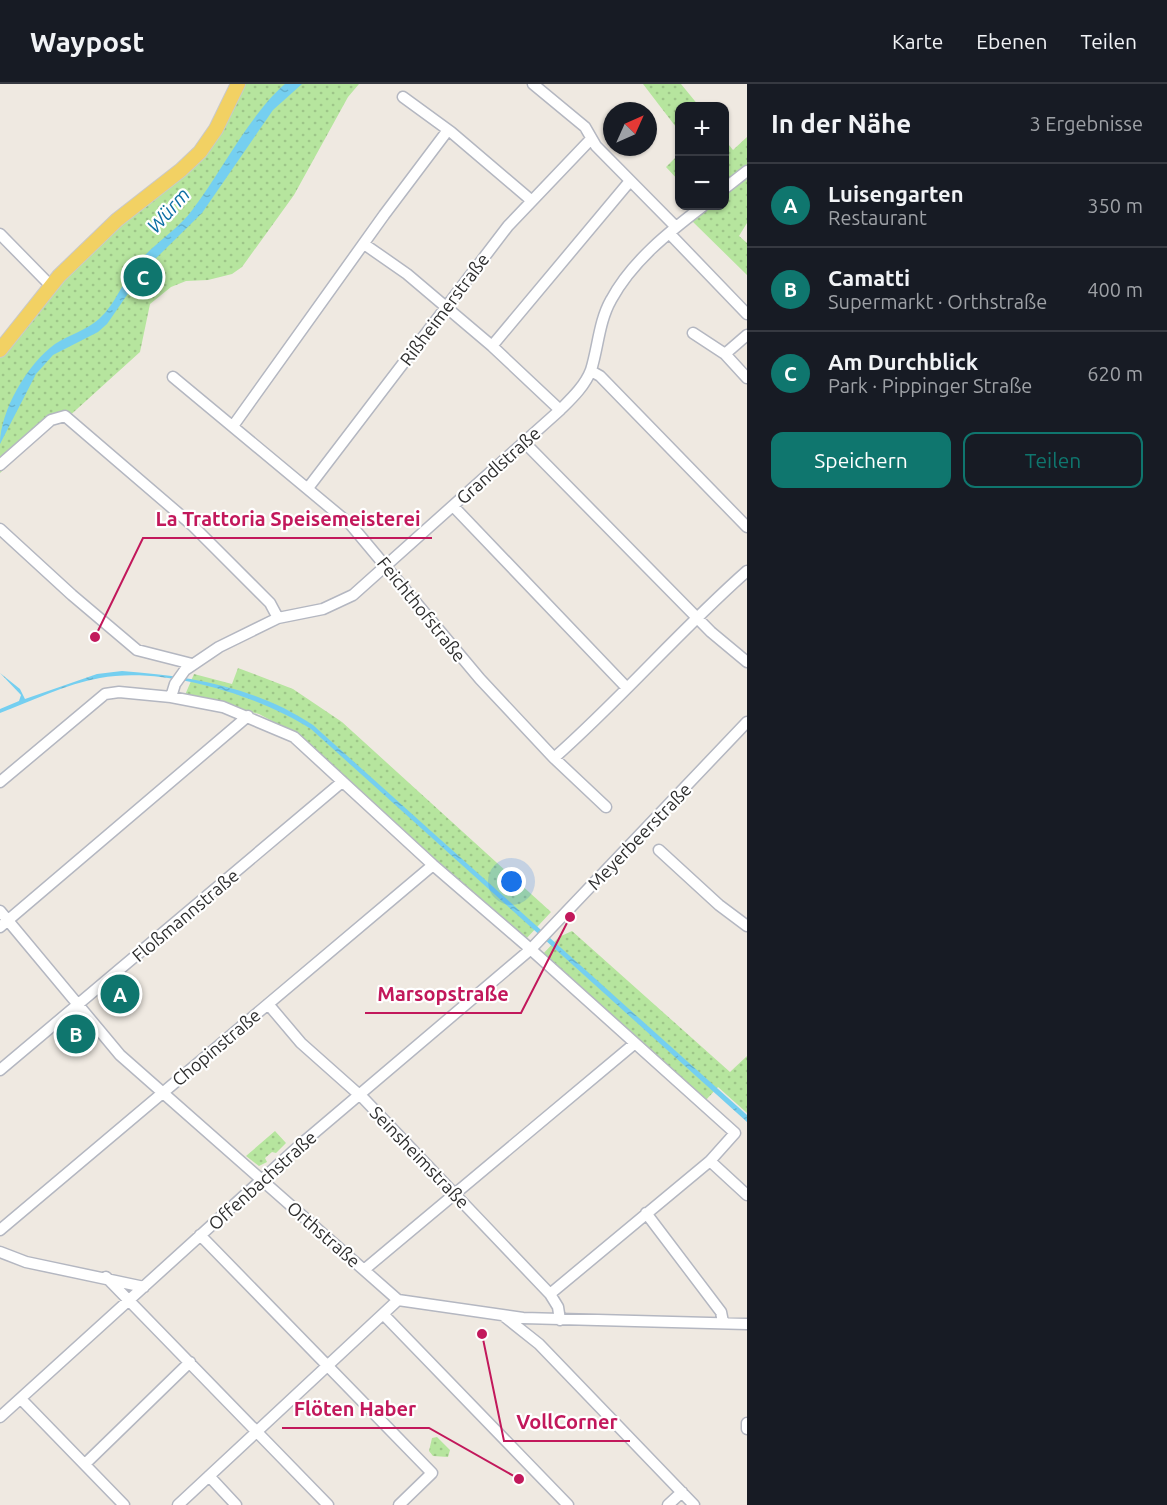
<!DOCTYPE html>
<html lang="de">
<head>
<meta charset="utf-8">
<style>
	:root { --surface:#171b24; --page:#242831; --text:#f1f3f6; --muted:#9ea1a6; --line:#363941; --accent:#0f766e }
	body { margin:0; font-family:Ubuntu,sans-serif; background:var(--page); color:var(--text) }
	.controls { position:absolute; right:18px; top:18px; display:grid; overflow:hidden; border-radius:12px; box-shadow:0 2px 4px #0004 }
	.controls button { width:54px; height:54px; display:grid; place-items:center; padding:0; border:0; border-bottom:2px solid var(--line); background:var(--surface); color:var(--text); font:30px sans-serif }
	.compass { position:absolute; left:603px; top:18px; width:54px; height:54px; border-radius:50%; background:var(--surface); box-shadow:0 2px 4px #0004; rotate:45deg }
	.you { position:absolute; left:512px; top:798px; width:21px; height:21px; margin:-15px; border:4px solid #fff; border-radius:50%; background:#1a73e8; box-shadow:0 0 0 9px #1a73e833 }
	.badge { display:grid; place-items:center; width:39px; height:39px; border-radius:50%; background:var(--accent); color:#fff; font-size:20px; font-weight:700 }
	.pin { position:absolute; translate:-50% -50%; border:3px solid #fff; box-shadow:0 2px 6px #0006 }
	.list { margin:0; padding:0; list-style:none }
	h2 { display:flex; justify-content:space-between; align-items:center; height:78px; margin:0; padding:0 24px; font-size:26px }
	h2 small { font-size:20px; font-weight:400; color:var(--muted) }
	.list li { display:grid; grid-template-columns:39px 1fr auto; gap:18px; align-items:center; box-sizing:border-box; height:84px; padding:0 24px; border-top:2px solid var(--line) }
	.list b { display:block; font-size:22px; white-space:nowrap }
	.list p { margin:0; font-size:20px; white-space:nowrap; color:var(--muted) }
	.list em { font-size:20px; font-style:normal; color:var(--muted) }
	.actions { display:flex; gap:12px; padding:18px 24px }
	.actions a { flex:1; padding:14px 0; border:2px solid var(--accent); border-radius:12px; text-align:center; font-size:21px; color:var(--accent) }
	.actions .main { background:var(--accent); color:#fff }
	.map { position:relative; flex:none; width:747px; height:1421px; overflow:hidden }
	header { display:flex; align-items:center; gap:36px; box-sizing:border-box; height:84px; padding:0 30px; background:var(--surface); border-bottom:2px solid var(--line) }
	header strong { font-size:28px }
	nav { display:flex; gap:33px; margin-inline-start:auto; font-size:21px }
	main { display:flex }
	aside { flex:1; background:var(--surface) }
	.map>svg:first-child { display:block }
	.park { fill:url(#park-dots) }
	.water { fill:url(#water-ripples) }
	.lines { fill:none; stroke-linecap:round; stroke-linejoin:round }
	.minor-casing { stroke:#b4b7c1; stroke-width:13 }
	.major-casing { stroke:#c9c9c9; stroke-width:16 }
	.minor { stroke:#fff; stroke-width:10 }
	.major { stroke:#f2d163; stroke-width:14 }
	.labels { text-anchor:middle; dominant-baseline:central; stroke-width:4.5; stroke-linejoin:round; paint-order:stroke }
	.street-label { font-size:18px; fill:#2e2e2e; stroke:#fff }
	.water-label { font-size:20px; font-style:italic; fill:#0d6fa3; stroke:#fff }
	.leader { fill:none; stroke:#c2185b; stroke-width:2 }
	.callout-dot { fill:#c2185b; stroke:#fff; stroke-width:2 }
	.callout-label { font-size:20px; text-anchor:middle; font-weight:bold; fill:#c2185b; stroke:#fff; stroke-width:4.5; stroke-linejoin:round; paint-order:stroke }
</style>
</head>
<body>
<header>
<strong>Waypost</strong>
<nav><a>Karte</a><a>Ebenen</a><a>Teilen</a></nav>
</header>
<main>
<div class="map">
<svg width="747" height="1421" viewBox="0 0 747 1421">
	<defs>
		<pattern id="park-dots" width="8" height="8" patternUnits="userSpaceOnUse" patternTransform="scale(1.5)"><rect width="8" height="8" fill="#b6e59e"/><path d="M2 2h.1M6 6h.1" fill="none" stroke="#9dc588" stroke-width="1.8" stroke-linecap="round"/></pattern>
		<pattern id="water-ripples" width="26" height="14" patternUnits="userSpaceOnUse" patternTransform="scale(1.5)"><rect width="26" height="14" fill="#75cff0"/><path d="M2 4q2-2 4 0t4 0M15 11q2-2 4 0t4 0" fill="none" stroke="#66b2ce"/></pattern>
	</defs>
	<rect width="100%" height="100%" fill="#efe9e1"/>
	<path class="park" d="M243,0H359L348,13L294,111L242,183L232,190L208,196L186,197L171,203L150,220L140,268L66,335L53,338L0,389V273L46,214L112,147L185,89L215,59Z
		M643,0H681L699,22H680L679,47Z
		M747,53V139L739,152L747,159V191L692,137L704,122H724L725,56L733,66Z
		M679,70V97L666,83Z
		M238,584L293,605L342,638L551,828L525,856L296,650L259,630L185,611L194,590L232,600Z
		M572,847L730,988L747,972V1029L718,1003L705,1017L542,871L559,853Z
		M275,1047L286,1059L276,1069L272,1068L265,1074L267,1078L259,1082L246,1072Z
		M437,1353L450,1366L448,1373L433,1372L429,1367L432,1354Z"/>
	<path class="water" d="M285,0H302L273,26L202,129L145,185L107,240L98,248L53,271L36,290L0,360C0,327 28,279 55,260C69,251 87,246 99,235C116,220 123,196 138,179C154,159 178,146 193,125C221,88 250,30 285,0Z
		M122,587C190,592 256,603 313,641L747,1031V1038L311,645C258,611 163,582 100,594C66,600 32,617 0,629V625L19,617L21,611L0,589L20,605L25,615L97,590Z"/>
	<g class="lines">
		<g class="minor-casing">
			<path id="minor" d="M533,0L585,43L596,62L676,143
				M403,13L451,48L532,117
				M724,105L747,87
				M669,149L747,230
				M0,150L50,201
				M364,160L407,190L492,262L560,326
				M693,249L725,270L747,294
				M492,262L630,97
				M725,270L747,251
				M591,287L600,292L747,443
				M173,293L351,441L480,595L554,674L606,723
				M233,342L384,131L448,46
				M523,357L711,548L747,578
				M0,381L51,336L65,332L192,441L270,519L278,534
				M308,404L508,142L591,55
				M453,422L627,604
				M0,445L72,511L137,566L192,580
				M171,613L175,600L185,586L219,563L278,534L323,525L353,511L560,326C571,315 585,302 591,286C598,264 599,237 611,216C632,177 669,148 703,122
				M554,674C621,615 680,546 747,487
				M0,698L105,610L119,608L171,613L223,623L294,653L433,781L527,862L735,1049L710,1077L550,1210
				M659,766L719,821L747,842
				M0,827L120,971L398,1216
				M0,843L248,632
				M268,920L301,959L364,1015L550,1210L558,1223L560,1236
				M0,986L342,698
				M710,1077L747,1111
				M646,1129L721,1228L723,1238
				M0,1146L433,781
				M200,1151L432,1389L399,1421
				M0,1168L26,1178L144,1203
				M365,1185L634,960
				M106,1193L328,1421
				M398,1216L523,1234L747,1240
				M383,1230L568,1421
				M505,1233L539,1260L694,1421
				M21,1315L124,1421
				M0,1333L300,1061L531,865L747,638
				M747,1339V1345
				M85,1380L190,1278
				M209,1392L236,1421
				M178,1421L398,1216
				M668,1421L682,1408"/>
		</g>
		<g class="major-casing">
			<path id="major" d="M0,266L59,192L117,136L181,86L200,68L216,45L238,0"/>
		</g>
		<use href="#minor" class="minor"/>
		<use href="#major" class="major"/>
	</g>
	<g class="labels">
		<g class="street-label">
			<text transform="translate(444 225) rotate(-53)">Rißheimerstraße</text>
			<text transform="translate(498 381) rotate(-42)">Grandlstraße</text>
			<text transform="translate(422 525) rotate(51)">Feichthofstraße</text>
			<text transform="translate(639 752) rotate(-46)">Meyerbeerstraße</text>
			<text transform="translate(185 831) rotate(-40)">Floßmannstraße</text>
			<text transform="translate(216 963) rotate(-40)">Chopinstraße</text>
			<text transform="translate(420 1073) rotate(46)">Seinsheimstraße</text>
			<text transform="translate(262 1096) rotate(-42)">Offenbachstraße</text>
			<text transform="translate(324 1150) rotate(41)">Orthstraße</text>
		</g>
		<g class="water-label">
			<text transform="translate(168 126) rotate(-48)">Würm</text>
		</g>
	</g>
	<path class="leader" d="M95 553L143 454H432M570 833L521 929H365M519 1395L429 1344H282M482 1250L504 1357H630"/>
	<g class="callout-dot">
		<circle cx="95" cy="553" r="6"/>
		<circle cx="570" cy="833" r="6"/>
		<circle cx="519" cy="1395" r="6"/>
		<circle cx="482" cy="1250" r="6"/>
	</g>
	<g class="callout-label">
		<text x="288" y="442">La Trattoria Speisemeisterei</text>
		<text x="443" y="917">Marsopstraße</text>
		<text x="355" y="1332">Flöten Haber</text>
		<text x="567" y="1345">VollCorner</text>
	</g>
</svg>
<div class="controls">
<button>+</button>
<button>−</button>
</div>
<svg class="compass" viewBox="-18 -18 36 36"><path d="M0-13l5 13h-10z" fill="#e53935"/><path d="M0 13l5-13h-10z" fill="#9ea1a6"/></svg>
<div class="you"></div>
<div class="pin badge" style="left:120px;top:910px">A</div>
<div class="pin badge" style="left:76px;top:950px">B</div>
<div class="pin badge" style="left:143px;top:193px">C</div>
</div>
<aside>
<h2>In der Nähe<small>3 Ergebnisse</small></h2>
<ul class="list">
<li><span class="badge">A</span><div><b>Luisengarten</b><p>Restaurant</p></div><em>350 m</em></li>
<li><span class="badge">B</span><div><b>Camatti</b><p>Supermarkt · Orthstraße</p></div><em>400 m</em></li>
<li><span class="badge">C</span><div><b>Am Durchblick</b><p>Park · Pippinger Straße</p></div><em>620 m</em></li>
</ul>
<div class="actions"><a class="main">Speichern</a><a>Teilen</a></div>
</aside>
</main>
</body>
</html>
